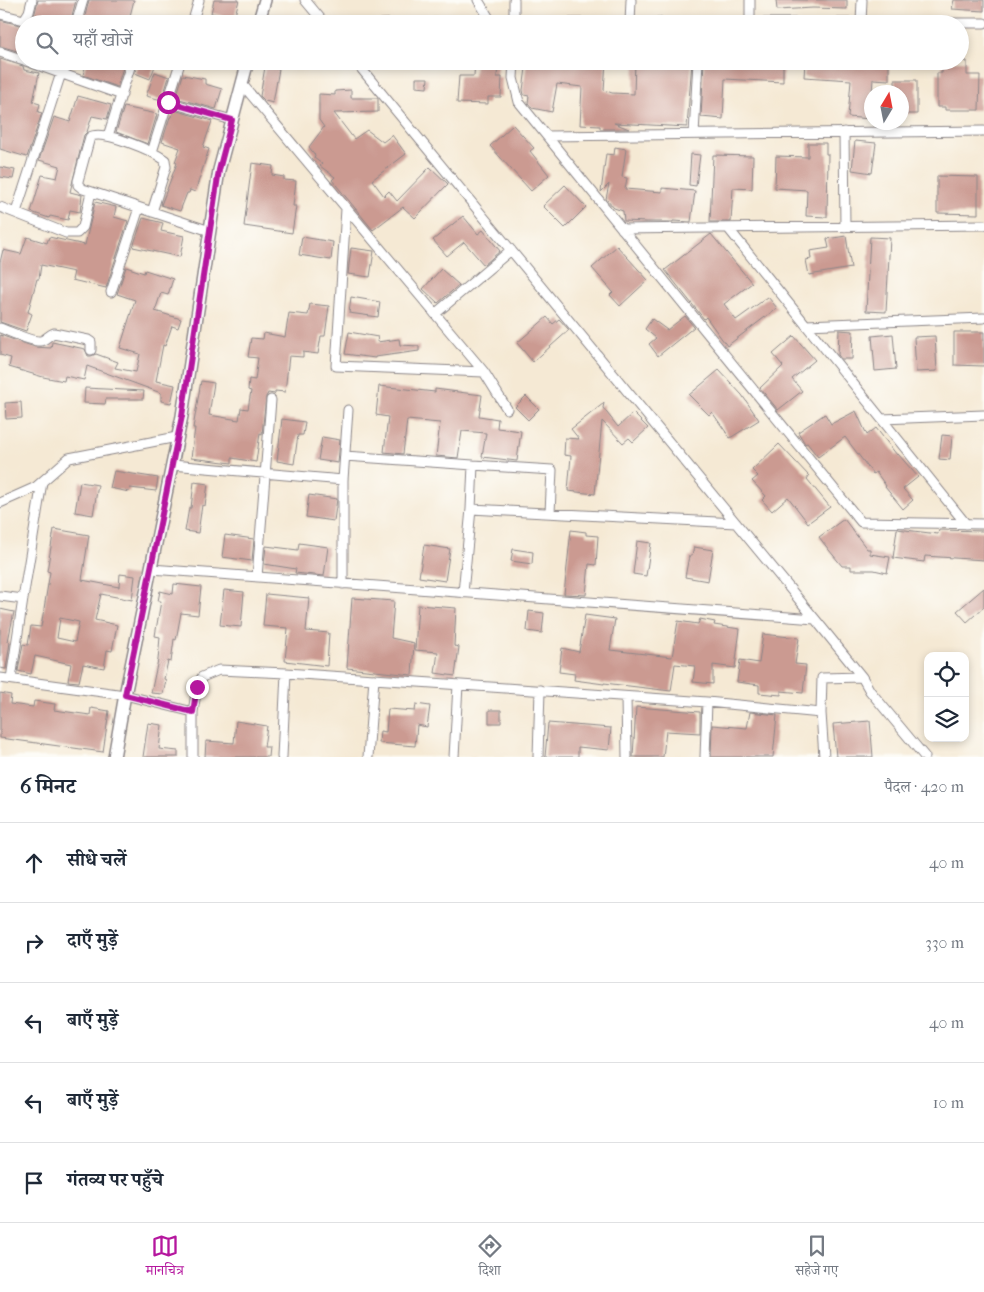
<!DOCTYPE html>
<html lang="hi">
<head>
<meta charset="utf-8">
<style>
	:root { --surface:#fff; --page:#f6f6f7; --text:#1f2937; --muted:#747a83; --line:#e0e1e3; --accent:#b5179e }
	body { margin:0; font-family:"IM FELL French Canon","Noto Serif Devanagari",serif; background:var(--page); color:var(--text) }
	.controls { position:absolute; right:15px; bottom:15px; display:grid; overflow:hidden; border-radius:10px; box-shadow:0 2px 8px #0003 }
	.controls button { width:45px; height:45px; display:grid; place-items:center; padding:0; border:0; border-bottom:1px solid var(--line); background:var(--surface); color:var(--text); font:25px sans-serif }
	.compass { position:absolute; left:864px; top:85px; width:45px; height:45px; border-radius:50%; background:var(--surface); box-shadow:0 2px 8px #0003; rotate:10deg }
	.stop { position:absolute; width:15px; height:15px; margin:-11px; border:4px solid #b5179e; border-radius:50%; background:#fff }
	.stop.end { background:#b5179e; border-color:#fff; box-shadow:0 1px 5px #0008 }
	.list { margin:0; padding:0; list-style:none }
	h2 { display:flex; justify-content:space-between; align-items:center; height:65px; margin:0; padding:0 20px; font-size:21px }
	h2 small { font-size:16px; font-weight:400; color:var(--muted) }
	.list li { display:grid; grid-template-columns:32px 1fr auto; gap:15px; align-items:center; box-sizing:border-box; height:80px; padding:0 20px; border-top:1px solid var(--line) }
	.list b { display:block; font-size:19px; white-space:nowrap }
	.list em { font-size:16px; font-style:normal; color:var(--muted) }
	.icon { flex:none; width:28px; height:28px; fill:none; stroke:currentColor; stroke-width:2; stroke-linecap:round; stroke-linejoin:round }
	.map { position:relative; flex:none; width:984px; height:757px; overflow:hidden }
	.search { position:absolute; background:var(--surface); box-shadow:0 2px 8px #0003; left:15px; right:15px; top:15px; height:55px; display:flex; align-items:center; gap:12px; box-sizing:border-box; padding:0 18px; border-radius:28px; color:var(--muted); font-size:19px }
	.sheet { height:465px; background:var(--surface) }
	nav { display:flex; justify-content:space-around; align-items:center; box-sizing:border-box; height:70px; border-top:1px solid var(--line); background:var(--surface); font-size:14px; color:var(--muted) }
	nav a { display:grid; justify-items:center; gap:2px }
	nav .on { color:var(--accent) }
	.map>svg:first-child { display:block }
	.building { fill:#cb9a91; fill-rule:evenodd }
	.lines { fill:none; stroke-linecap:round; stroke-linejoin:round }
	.minor-casing { stroke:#8c8688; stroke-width:11 }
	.tertiary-casing { stroke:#8c8688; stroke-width:14 }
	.minor { stroke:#fff; stroke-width:9 }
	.tertiary { stroke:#fff; stroke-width:11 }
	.route { stroke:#b5179e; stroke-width:6 }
</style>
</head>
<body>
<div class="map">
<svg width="984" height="757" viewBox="0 0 984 757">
	<rect width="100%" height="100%" fill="#fdfcf7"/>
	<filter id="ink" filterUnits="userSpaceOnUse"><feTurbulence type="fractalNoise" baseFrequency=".02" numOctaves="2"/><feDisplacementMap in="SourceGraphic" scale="10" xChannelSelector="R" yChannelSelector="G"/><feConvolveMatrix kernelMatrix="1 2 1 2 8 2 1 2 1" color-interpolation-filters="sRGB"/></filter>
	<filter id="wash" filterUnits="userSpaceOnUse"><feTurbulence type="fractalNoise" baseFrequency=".0096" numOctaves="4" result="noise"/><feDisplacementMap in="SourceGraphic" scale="20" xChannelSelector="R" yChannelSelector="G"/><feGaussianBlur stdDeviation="1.12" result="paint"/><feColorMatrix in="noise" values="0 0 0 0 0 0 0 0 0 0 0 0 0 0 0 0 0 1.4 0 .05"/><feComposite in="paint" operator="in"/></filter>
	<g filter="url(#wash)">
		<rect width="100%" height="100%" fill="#f5e9d4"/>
		<g id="blocks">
			<path class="building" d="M38,0H76L70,24H51L52,21L34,16Z
				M89,0H134L128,24H83Z
				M214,0H239L234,19L211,13Z
				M776,0H847V9L813,8L777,10Z
				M954,0H984V11L952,9Z
				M0,20L24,26V53L0,46Z
				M0,59L23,66L24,70L39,73L33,102L40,104L38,112L42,113L27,157L0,149Z
				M93,61H125L117,87L83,75L86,63L92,64Z
				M138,61H157L150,79L135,73Z
				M475,61H498L497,77H502L501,97H488V104L457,103L459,76H474Z
				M527,61H606L604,90L612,93L634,94L635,61H692L687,127L614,123L629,129H600V126L580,125L582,87L557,84L552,112L532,108L528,103L529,96L524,95L523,90Z
				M704,61H783V82L725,79L723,119L701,117Z
				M805,61H889V80L873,79L870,119L848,117L851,80L804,77Z
				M942,61H967V75H980L979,110H945V107H937V73H942Z
				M265,67L279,69L273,103L265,101L260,96Z
				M155,72L169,77L162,100L146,96Z
				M183,75L205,79V84L222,89L216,109L176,98Z
				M416,78H428L427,88L416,87Z
				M895,80H917V114H902V92H895Z
				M351,90V98H378V112L334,113L354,139L367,130L383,142L392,135L406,154L372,180L384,196L389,191L397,201L430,167L448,184L415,218L403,207L373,230L332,180L335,177L320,166L322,164L314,158L315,155L309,147L324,127L319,120V94L335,95V91Z
				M78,96L111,105L107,119L92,116L87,132L84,135L70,192L82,195L80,212L70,210L68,220L50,216L49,218L31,212L42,175L57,178L60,166L39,160L54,117L70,122Z
				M124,107L157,114L148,144L116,132Z
				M174,110L212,121L203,147L209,149L195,192L190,190L189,193H187L180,211L161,205L177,163L175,162L180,148L162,142L170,117H172Z
				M513,125L534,148L530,151L549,175L531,191L490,146Z
				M855,141L876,143L872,173L852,170Z
				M808,143H826V154H828L827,217L806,216L807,190L775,188L776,156L808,157Z
				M615,147L626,149L622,177L627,178L625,189L662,192V188L695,191L691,222L673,221V222H646L624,221L623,211L614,208L606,199L609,184L601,192L606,154L614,155Z
				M691,154L700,155L696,186L689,185Z
				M713,155L753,156L752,189L733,188L731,222H710Z
				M252,163L273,166L272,175L284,177V180L296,181L293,206H296L292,233L244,226Z
				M0,167L15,170L13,179L0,177Z
				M937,176L978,177V214L937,213Z
				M565,185L586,207L565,228L543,206Z
				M95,202L116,207L114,217L128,221L106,288L72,280L74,272L41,265L39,279H37L28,312L32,314L26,331L0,322V262L3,250L21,254L27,237L47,243L49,237L85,245Z
				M463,216L478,234L483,230L500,251L484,265L464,242L447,256L433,240Z
				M143,218L163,223L161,231L184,236L180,257L133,247Z
				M711,234L752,283L724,304L736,320L768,297L777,308L727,346L706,317L704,319L665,270Z
				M846,236L851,268L809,275L806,260L811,259L810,251L829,248L827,239Z
				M302,237L333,242L331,260L299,255Z
				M870,237L890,238L886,312L866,311Z
				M617,246L648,280L620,306L610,295L613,292L592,268Z
				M351,248L374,251L370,277L348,274Z
				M126,267L144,273L145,270L173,279L168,295L161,293L155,311L181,319L178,328L172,326L165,346L163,345L156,381L175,385L171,403L161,401V393L87,366L84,380L65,376L64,381L43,377L9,367L11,358L0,355V335L35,347L51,348L52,342L85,349L88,356H91L96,354L118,362L115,368L136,372L140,354L120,348L135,300L117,294Z
				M441,269L459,285L438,303L423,289Z
				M351,297L380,302L378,317L349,313Z
				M310,304L329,306L325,336H321L318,354L303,352V357L289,356L285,392L275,391V394L268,393L266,397L262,434L260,433L256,462L232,458V463L191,458L195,428H193L201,381L214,383L209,415L239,420L241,408L248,409L251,391L248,390L249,379L255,380L258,358L248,357L251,338L263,339L264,333L285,337L289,313L308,315Z
				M685,316L694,327L658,356L649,344L656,338L645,329L652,319L667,330Z
				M547,317L553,324L559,319L569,330L533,362L517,343Z
				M839,330L853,331L852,359H841L838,355Z
				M349,332L378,337L377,342L399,339L400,345L419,346V351L375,357V358L345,354Z
				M954,332H984V366L954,365Z
				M893,334L896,369L875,371L872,336Z
				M794,336L815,360L792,379L802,391L778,410L760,388L783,366L773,354Z
				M935,336L937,371L916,372L914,337Z
				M719,370L742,395L759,420L730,438L712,412L709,415L689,395Z
				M379,386L435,392V389L482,395L479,416L498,419L497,428L521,431L517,461L482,457L486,433L462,431L458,458L436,456L440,423L407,420L403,454L384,452L388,417L376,415Z
				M85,388L144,391L143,399H106L105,404L84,403Z
				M526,396L539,409L528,420L515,407Z
				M21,402L22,418L6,419L5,403Z
				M604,403L603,408L618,427L633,413L648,428L633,442L629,438L623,443L602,421L595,494L568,491L571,456L564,455L565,438L579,439L571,429Z
				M856,411L867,435L876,428L897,455L898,454L918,477L903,489L913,500L903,509L885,487L886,486L876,472L873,474L845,437L818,457L807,443L805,444L798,432L825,414L831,424Z
				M282,419L305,422L303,435H298L294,464L277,461Z
				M942,435L952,436L950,460L939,459Z
				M322,437L340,440L338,463L318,460Z
				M779,444L809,476L807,479L830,507L808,523L788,497L772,511L762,500L766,496L752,481L758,476L752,470Z
				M114,471L158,478L156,491L130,488L129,492L110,488Z
				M80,482L98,485L93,515L75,512Z
				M194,482L208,484L205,506L202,505L198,533L185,531L189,508H191Z
				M309,495L337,499L334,521L306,517Z
				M844,519L867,549H870V554L890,557L887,573L874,570H851V566H842L829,550L819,537Z
				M54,529L89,535L82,580L119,587L120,574L135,576L132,600L101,594L95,620L117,625L112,651L107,650L104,668L83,664L79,682L68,681L71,664L35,656L31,674L18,671L23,644L28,645L31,626L41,627L50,572L47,571ZM60,618L79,622L75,642L57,638Z
				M897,529L938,534L939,530L984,531V560L925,556L924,562L893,558Z
				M571,530L586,532V535L598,536L596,565L589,564L586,595L564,594Z
				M225,535L254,539L252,561L222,557Z
				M637,541L651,543L646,576L633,574Z
				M299,543L328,547L324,576L295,573L296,569L264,564L266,546L298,550Z
				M424,545L450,549L445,581L419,577Z
				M694,547L713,550L708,581L685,577L689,556H692Z
				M513,549L533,552L532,564L511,561Z
				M174,584L201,587L198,615L181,613L176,640L174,639L171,662L168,661L164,679L166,680L163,694L151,693L158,660L160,637L155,636L161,601H158L160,591L173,594Z
				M984,588V607L967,622L957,611Z
				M224,590L244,592L241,627L220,625Z
				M266,594L309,598L306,631L329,633L327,666L285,661L288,628L263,626Z
				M352,598L394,601L391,638L414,643L412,675L347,668Z
				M418,605L456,608L454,646L459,647L455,676L435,673L438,652L415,650Z
				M0,609L14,612L8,641L10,642L6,669L0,668Z
				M529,611L544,613L542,633L527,631Z
				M585,615L615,619L610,650L672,657L678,621L698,624L700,619L715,622L714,625L740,629L735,668L713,665V684L693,682L695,666L675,664L671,691L604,683V684L574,680L575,674L559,672L562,648L579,652Z
				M763,634L799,638L795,664L806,665L803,693L781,691V695L759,693V685L737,682L740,660L759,663Z
				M0,693L11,695L10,704L33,707L34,701L55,704L54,710L90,715L91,708L109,711L103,752L0,738Z
				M416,704L430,706L427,727L417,725L415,746L379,743L380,731L386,732L388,709L415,711Z
				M636,707L700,712V733L666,731L663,757H633Z
				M489,710H501V723H489Z
				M750,712L777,715L773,757H711L712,725L747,728Z
				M236,721L267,726L264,747H269L268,757H205L206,741L234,743Z
				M870,721L873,757H836L833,724Z
				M148,723L162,725L159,749L178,751V757H143Z
				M548,723L611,728L609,750L578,747V757H545Z"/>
		</g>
	</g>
	<g filter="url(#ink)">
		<use href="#blocks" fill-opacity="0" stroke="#8c8688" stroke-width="1"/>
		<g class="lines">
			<g class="minor-casing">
				<path id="minor" d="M305,0L325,24
					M478,0L492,23
					M0,14L24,20L29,12L32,0
					M630,23L631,0
					M750,23V0
					M861,23L862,0
					M76,24L83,0
					M192,24L199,0
					M381,24L450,22L514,23H984
					M514,24V0
					M0,52L24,60
					M26,61L122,95
					M355,61L815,619
					M514,61L513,78L519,102L861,522L984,524
					M242,84L484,372L336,366L346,209
					M168,102L232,120
					M844,132L845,227
					M694,134L698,61
					M108,136L132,61
					M547,136L984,131
					M152,152L180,63
					M0,207L66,233H77L83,227L91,192
					M16,212L65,61
					M152,212L166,167L165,160C153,151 103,129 90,137L78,181V185L83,189L210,231
					M728,228L966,524
					M622,229L984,225
					M111,292L139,208
					M435,314L511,250
					M806,325L984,318
					M0,328C9,331 31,342 40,341C45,341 48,335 54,333L88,340L91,342V350
					M484,372L507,409
					M882,419L984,415
					M345,456L473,465L471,509L463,593
					M172,465L343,480L348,410
					M473,465L552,470L550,513
					M0,503L36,487L69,458L177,437
					M471,509L736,523
					M151,569L815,619L862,677L822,678L821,713L824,757
					M257,577L271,400
					M343,584V480
					M0,596L23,599L42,482
					M862,677L870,691L925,757
					M0,678L125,695L193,712L197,687L202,677L219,670L286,673L707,702L821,713
					M11,679L23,599
					M626,697L627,757
					M193,712V757
					M282,757L286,673
					M368,757L374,679
					M454,757L458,685
					M538,757L540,690
					M705,757L707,702"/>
			</g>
			<g class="tertiary-casing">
				<path id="tertiary" d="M258,24L265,0
					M114,757L124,700L182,416L219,170L248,61"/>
			</g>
			<use href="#minor" class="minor"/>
			<use href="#tertiary" class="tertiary"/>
		</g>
	</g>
	<g class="lines" filter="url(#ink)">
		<path class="route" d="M168,102L232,120L219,170L182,416L125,695L193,712L197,687"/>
	</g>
</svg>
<div class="controls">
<button><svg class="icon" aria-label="locate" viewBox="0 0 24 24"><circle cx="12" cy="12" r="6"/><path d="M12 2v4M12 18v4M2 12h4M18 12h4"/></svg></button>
<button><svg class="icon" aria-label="layers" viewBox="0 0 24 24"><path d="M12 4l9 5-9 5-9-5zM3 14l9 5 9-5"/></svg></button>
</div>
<svg class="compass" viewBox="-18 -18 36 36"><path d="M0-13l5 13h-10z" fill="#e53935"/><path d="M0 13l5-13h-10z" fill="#747a83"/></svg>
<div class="stop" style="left:168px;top:102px"></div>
<div class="stop end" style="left:197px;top:687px"></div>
<div class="search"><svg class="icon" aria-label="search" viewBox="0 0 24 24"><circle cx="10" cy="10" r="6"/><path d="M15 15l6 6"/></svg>यहाँ खोजें</div>
</div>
<section class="sheet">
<h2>6 मिनट<small>पैदल · 420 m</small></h2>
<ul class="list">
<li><svg class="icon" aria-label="ahead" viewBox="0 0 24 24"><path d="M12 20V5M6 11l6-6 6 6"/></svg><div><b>सीधे चलें</b></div><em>40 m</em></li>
<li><svg class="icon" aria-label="right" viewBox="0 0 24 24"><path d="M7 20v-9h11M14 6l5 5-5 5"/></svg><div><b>दाएँ मुड़ें</b></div><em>330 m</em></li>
<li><svg class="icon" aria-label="left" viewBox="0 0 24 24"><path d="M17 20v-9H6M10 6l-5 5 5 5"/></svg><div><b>बाएँ मुड़ें</b></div><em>40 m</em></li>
<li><svg class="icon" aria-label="left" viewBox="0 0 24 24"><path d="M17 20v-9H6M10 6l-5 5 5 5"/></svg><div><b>बाएँ मुड़ें</b></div><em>10 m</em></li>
<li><svg class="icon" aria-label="arrive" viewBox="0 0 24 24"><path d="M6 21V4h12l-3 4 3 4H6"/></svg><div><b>गंतव्य पर पहुँचे</b></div></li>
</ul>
</section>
<nav>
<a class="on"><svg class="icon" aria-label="map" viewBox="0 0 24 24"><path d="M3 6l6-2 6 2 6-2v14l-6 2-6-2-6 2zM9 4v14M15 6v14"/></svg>मानचित्र</a>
<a><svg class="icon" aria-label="directions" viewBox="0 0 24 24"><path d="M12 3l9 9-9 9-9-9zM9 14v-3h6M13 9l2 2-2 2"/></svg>दिशा</a>
<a><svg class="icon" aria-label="saved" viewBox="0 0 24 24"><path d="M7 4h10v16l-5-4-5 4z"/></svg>सहेजे गए</a>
</nav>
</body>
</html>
